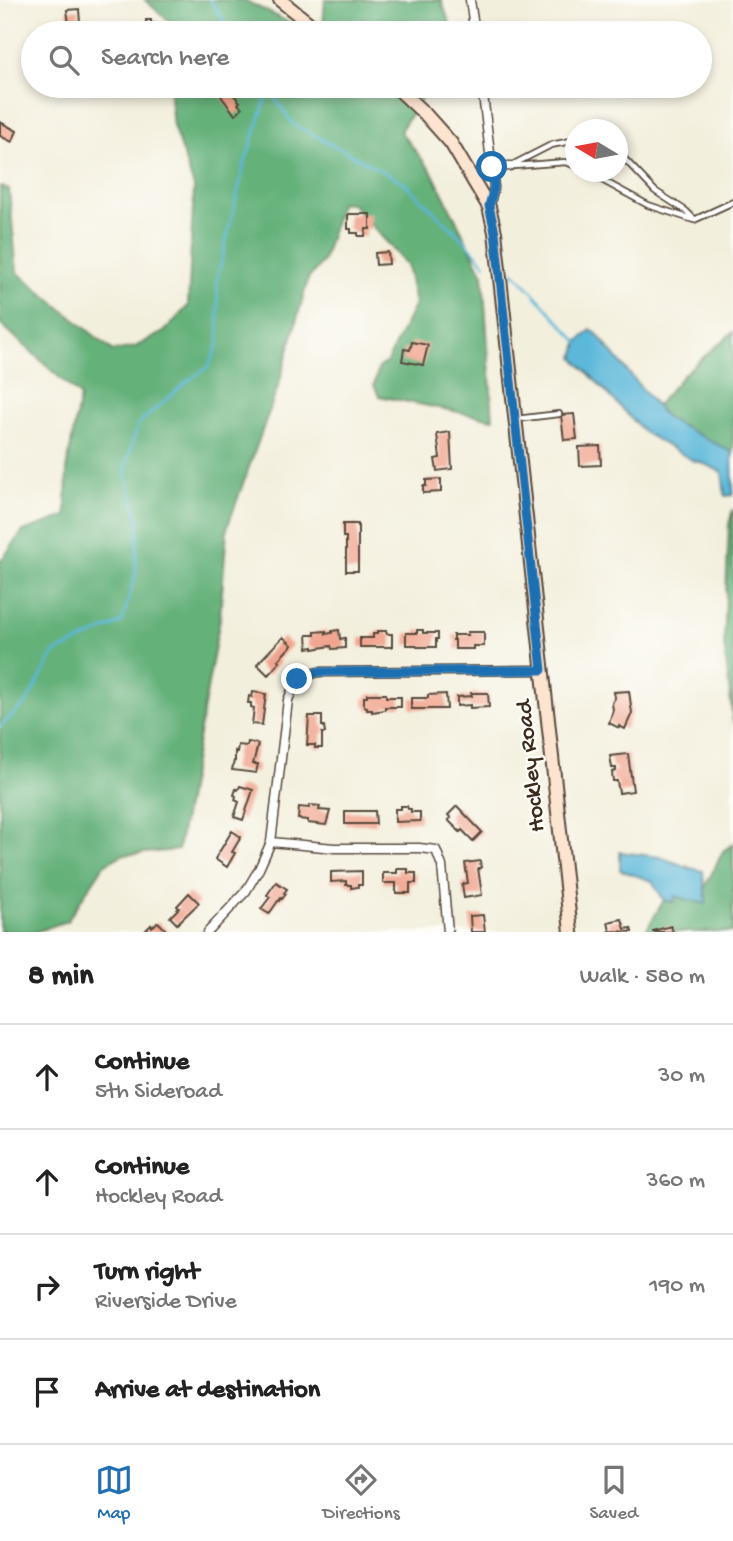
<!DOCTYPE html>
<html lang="en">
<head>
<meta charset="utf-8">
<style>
	:root { --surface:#fff; --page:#f2f2f2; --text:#222; --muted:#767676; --line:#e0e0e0; --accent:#1f6fb2 }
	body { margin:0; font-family:"Gochi Hand",sans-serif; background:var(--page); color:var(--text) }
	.compass { position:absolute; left:565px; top:119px; width:63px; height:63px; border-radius:50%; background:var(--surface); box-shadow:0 4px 10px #0003; rotate:280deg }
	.stop { position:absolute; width:21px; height:21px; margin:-16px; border:5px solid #1f6fb2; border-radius:50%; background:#fff }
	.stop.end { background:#1f6fb2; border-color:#fff; box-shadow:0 2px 7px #0008 }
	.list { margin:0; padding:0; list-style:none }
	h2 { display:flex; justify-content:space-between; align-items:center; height:91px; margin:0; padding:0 28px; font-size:30px }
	h2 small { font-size:23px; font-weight:400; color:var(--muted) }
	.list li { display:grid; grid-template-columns:46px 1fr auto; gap:21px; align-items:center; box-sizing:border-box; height:105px; padding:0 28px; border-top:2px solid var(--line) }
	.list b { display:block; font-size:26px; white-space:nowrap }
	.list p { margin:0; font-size:23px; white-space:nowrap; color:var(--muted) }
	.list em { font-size:23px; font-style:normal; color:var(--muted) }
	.icon { flex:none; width:38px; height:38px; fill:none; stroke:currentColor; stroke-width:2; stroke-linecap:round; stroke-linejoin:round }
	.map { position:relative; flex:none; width:733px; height:932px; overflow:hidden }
	.search { position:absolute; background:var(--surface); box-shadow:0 4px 10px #0003; left:21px; right:21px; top:21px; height:77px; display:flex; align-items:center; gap:18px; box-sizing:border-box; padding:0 24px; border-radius:38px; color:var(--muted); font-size:26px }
	.sheet { height:511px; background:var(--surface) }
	nav { display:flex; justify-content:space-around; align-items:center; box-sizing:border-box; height:98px; border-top:2px solid var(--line); background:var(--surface); font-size:19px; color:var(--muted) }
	nav a { display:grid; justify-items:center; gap:4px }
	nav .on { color:var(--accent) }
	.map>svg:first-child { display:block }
	.forest { fill:#65b17a; stroke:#506e4c; stroke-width:2 }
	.water { fill:#5bb8d9; stroke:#4b717c; stroke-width:2 }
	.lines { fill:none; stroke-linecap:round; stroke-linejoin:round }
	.stream { stroke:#5bb8d9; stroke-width:2.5 }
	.building { fill:#f1a48e }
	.service-casing { stroke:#57483b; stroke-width:8 }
	.minor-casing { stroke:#57483b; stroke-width:11 }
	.secondary-casing { stroke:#57483b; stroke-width:16 }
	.service { stroke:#fff; stroke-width:4.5 }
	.minor { stroke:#fff; stroke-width:8 }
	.secondary { stroke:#fde4d1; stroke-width:12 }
	.route { stroke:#1f6fb2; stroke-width:9 }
	.labels { text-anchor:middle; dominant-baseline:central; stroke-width:5; stroke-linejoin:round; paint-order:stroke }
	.street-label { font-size:24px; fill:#3b2a1e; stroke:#fdfcf7 }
</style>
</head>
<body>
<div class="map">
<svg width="733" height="932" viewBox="0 0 733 932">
	<rect width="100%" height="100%" fill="#fdfcf7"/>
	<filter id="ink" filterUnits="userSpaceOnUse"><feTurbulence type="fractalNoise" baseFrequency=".0143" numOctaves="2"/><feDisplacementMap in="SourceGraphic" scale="14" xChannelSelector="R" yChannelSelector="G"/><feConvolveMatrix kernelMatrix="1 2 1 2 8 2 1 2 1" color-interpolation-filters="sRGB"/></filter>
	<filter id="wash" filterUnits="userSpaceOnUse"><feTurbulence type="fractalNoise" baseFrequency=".00686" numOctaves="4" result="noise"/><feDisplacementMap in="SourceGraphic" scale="28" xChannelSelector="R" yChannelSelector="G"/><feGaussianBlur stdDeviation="1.57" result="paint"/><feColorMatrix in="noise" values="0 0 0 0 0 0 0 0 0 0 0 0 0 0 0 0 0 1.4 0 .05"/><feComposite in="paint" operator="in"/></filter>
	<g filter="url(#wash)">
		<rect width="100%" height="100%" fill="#f3efdd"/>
		<path class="forest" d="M145,0H244L308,32L320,30L323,25L325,0H441L450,24L426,33H172V24Z
			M169,86H423L424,94L400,131L432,172L483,274L493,419L379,396L374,385L379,367L387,362L415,304L407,265L353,204L341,202L323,261L308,279L279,384L227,528L220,618L178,850L122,855L104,865L67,921L35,932H0V562L23,531L66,516L67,466L80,396L0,323V186L9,190L17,272L113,351L135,347L164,332L188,306L194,187L173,126Z
			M733,332V454L666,418L656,406L686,372Z
			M733,509V723L724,642L729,524Z
			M733,844V932H645L664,900L673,902L675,896L706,904L705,887L723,851Z"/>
		<path class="water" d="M591,330L596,333L666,418L732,452L733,495L725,496L722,472L700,462L694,461L645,433L574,358L578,342Z
			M620,852L660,857L690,868L703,871L706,904L675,896L674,902L664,900L652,881L620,870Z"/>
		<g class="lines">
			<path class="stream" d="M210,0L232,33
				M266,86L293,124L403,182L466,242L485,264
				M514,272L578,342
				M0,727L27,702L54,653L122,622L135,577L139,521L125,469L138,424L189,380L208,367L219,343L217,279L244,166L269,90"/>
		</g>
		<g id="blocks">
			<path class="building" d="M79,9L80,23L69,24L67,10Z
				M146,20H151V24L154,23L155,31L153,33H141V24H146Z
				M214,86H226L240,102L238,104L242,108L235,115L221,96L222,95L213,87Z
				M0,122L17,131L12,142L0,136Z
				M348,214H370V229H366L365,236H358V233H351V229H348Z
				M388,252L389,264L376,265L375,253Z
				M412,342L428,345L423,365L402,361L404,349L410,350Z
				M574,414L577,439L564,440L561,415Z
				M450,432L452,469L437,471L435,459L440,458L437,434Z
				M600,446L601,465L580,466L579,447Z
				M441,479V492L423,493V486H426V480Z
				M343,524H358V571H346V537H343Z
				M339,630L340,639L345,638V648L332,649L331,646L313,649V647L308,648L307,635H315V632L326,631V634L332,633V631Z
				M417,630H423V633H438V639H436V647H417L416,645H406V633H417Z
				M377,631H386L387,634H392V647H360V638H373V634H377Z
				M467,632H484V646H473V649H455V640H453V635H468Z
				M283,637L292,645L278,660L280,662L268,675L257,664Z
				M629,691L632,713L625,729L619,726V728L609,723L613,710L612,703L615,698L614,692Z
				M253,692L266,694L262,725L252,724L254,708L251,707V703H248L249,696L252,697Z
				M471,693H488L489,707L470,708V705L457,706V697L472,696Z
				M367,694H386V697H401V707H385V710L372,712V710H367V707L364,706V697H367Z
				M446,694L447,709H411V698H428V695Z
				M309,716H322V726H324L325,733H322V748H315V745H307Z
				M248,742L258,744L253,764H258L256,773L232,770L234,761H235V751L237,752L238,745L247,746Z
				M628,754L633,791L619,793L617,781H613L612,772L616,771V768H612L610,756Z
				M240,786L253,790L243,820L234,817L239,802L235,800L236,796L234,795L236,789L238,790Z
				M309,805L320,806L319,810L330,811L326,825L308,823V820L298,819L299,807L309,808Z
				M401,806H407L408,809H411V812H420V821L395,822V809H401Z
				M457,806L482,832L473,841L462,830L460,832L448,820L451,818L448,815Z
				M345,811H375L376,824H345Z
				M232,831L241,837L232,852L235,853L227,867L215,859Z
				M480,861L481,868H478L482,895L464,898L462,884L468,883L465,863Z
				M397,869H408V873H416V883H410V893H396V883H383V873H397Z
				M362,871V885H358V887L351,888V885H346V881L331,882V872Z
				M276,882L287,889L284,893L286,894L282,899L281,898L279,901H278L269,914L261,909L270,897L267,895Z
				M189,893L199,903L177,924L170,917L179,908L177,906Z
				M483,915L485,932H471L470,916Z
				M622,919L625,929L631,928L632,932L610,931L608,922Z
				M158,922L168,932H144L151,925L152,927Z
				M671,926L673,932H653V931Z"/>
		</g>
	</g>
	<g filter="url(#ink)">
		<use href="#blocks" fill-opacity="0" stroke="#57483b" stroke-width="2"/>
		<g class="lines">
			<g class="service-casing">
				<path id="service" d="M618,152L655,191L686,211L693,218
					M510,166L551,145L576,140
					M514,166L566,162L576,166
					M587,172L648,205L694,220L733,202
					M516,419L559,414"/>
			</g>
			<g class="minor-casing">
				<path id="minor" d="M470,0L475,33
					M482,86L494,187L489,207
					M492,167L510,166
					M271,842L334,848H419L436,850L442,866L448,932
					M208,932L246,891L259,869L271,842L288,700L297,679L318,672L542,670"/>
			</g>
			<g class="secondary-casing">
				<path id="secondary" d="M280,0L321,33
					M395,86L426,115L451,143L489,207L495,232L571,932"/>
			</g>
			<use href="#service" class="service"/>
			<use href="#minor" class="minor"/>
			<use href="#secondary" class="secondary"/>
		</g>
	</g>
	<g class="lines" filter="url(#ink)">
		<path class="route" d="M297,679L318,672L542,670L495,232L489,206L494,187L492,167"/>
	</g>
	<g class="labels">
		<g class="street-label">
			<text transform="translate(532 766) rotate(-96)">Hockley Road</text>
		</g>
	</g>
</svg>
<svg class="compass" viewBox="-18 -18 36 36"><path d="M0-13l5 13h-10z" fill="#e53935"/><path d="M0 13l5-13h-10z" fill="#767676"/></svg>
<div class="stop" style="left:492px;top:167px"></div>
<div class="stop end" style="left:297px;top:679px"></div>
<div class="search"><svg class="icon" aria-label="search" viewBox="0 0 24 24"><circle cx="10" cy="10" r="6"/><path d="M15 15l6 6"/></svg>Search here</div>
</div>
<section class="sheet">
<h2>8 min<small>Walk · 580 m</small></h2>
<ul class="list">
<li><svg class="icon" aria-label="ahead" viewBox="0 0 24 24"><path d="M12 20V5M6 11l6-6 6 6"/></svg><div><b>Continue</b><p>5th Sideroad</p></div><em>30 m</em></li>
<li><svg class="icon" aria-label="ahead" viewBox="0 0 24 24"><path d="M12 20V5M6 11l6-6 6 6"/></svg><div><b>Continue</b><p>Hockley Road</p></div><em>360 m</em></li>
<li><svg class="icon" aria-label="right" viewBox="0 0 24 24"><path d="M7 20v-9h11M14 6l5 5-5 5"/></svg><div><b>Turn right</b><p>Riverside Drive</p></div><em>190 m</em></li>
<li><svg class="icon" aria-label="arrive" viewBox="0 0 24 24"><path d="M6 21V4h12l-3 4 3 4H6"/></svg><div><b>Arrive at destination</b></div></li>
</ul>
</section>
<nav>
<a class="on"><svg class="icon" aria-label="map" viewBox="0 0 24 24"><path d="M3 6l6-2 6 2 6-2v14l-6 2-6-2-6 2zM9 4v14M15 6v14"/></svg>Map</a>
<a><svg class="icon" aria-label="directions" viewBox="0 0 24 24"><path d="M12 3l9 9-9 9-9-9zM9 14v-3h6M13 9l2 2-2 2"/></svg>Directions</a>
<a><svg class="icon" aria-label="saved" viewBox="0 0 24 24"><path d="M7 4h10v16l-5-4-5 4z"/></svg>Saved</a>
</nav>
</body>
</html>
